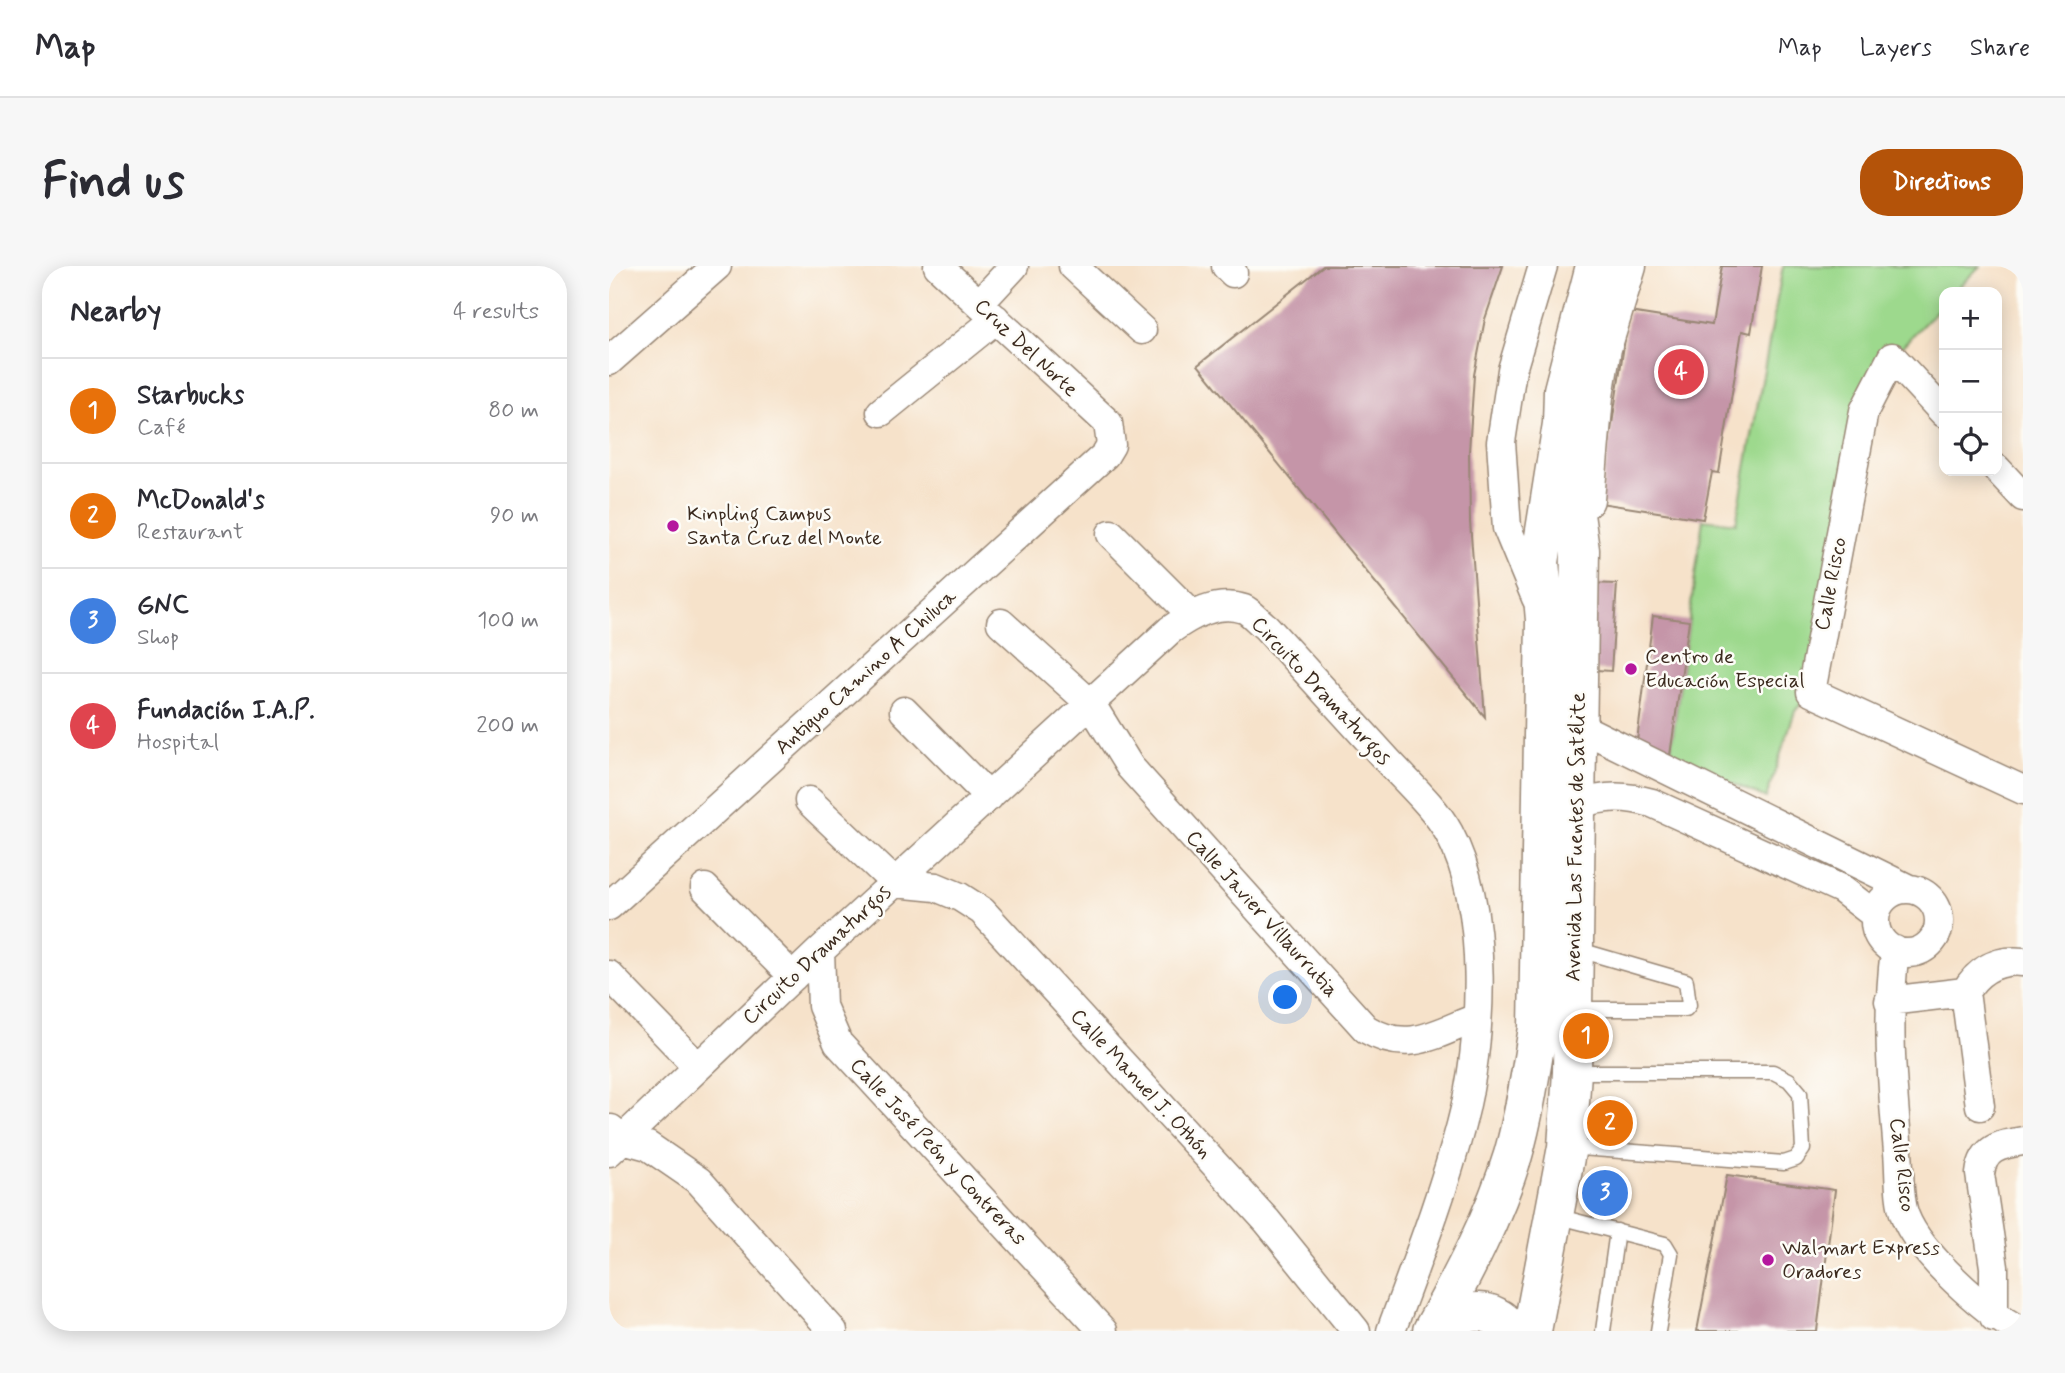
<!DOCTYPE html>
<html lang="en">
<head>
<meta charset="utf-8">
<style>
	:root { --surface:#fff; --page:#f7f7f7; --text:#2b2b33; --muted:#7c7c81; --line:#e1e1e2; --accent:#b45309 }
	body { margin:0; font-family:Mynerve,sans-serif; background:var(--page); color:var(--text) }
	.controls { position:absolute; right:21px; top:21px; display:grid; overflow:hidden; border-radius:14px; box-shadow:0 4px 18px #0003 }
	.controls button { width:63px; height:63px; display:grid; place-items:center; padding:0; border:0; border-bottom:2px solid var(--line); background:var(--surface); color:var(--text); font:35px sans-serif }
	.you { position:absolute; left:677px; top:732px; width:24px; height:24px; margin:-18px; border:5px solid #fff; border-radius:50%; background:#1a73e8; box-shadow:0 0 0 10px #1a73e833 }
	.badge { display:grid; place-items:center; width:46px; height:46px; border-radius:50%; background:var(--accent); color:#fff; font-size:23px; font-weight:700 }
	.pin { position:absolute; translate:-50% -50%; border:4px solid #fff; box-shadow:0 2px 7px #0006 }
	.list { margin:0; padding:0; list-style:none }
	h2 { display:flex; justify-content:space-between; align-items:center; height:91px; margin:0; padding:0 28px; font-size:30px }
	h2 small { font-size:23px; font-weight:400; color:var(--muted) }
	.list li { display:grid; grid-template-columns:46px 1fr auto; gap:21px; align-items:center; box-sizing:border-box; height:105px; padding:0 28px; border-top:2px solid var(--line) }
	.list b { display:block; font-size:26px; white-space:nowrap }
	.list p { margin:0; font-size:23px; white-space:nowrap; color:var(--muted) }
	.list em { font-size:23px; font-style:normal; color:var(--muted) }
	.icon { flex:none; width:38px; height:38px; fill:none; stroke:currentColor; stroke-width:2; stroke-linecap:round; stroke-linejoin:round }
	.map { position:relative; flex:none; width:1414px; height:1065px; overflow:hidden; border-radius:28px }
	header { display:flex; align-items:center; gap:42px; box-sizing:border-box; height:98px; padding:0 35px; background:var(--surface); border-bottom:2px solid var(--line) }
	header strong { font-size:33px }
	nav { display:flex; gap:38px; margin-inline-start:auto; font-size:24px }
	.intro { display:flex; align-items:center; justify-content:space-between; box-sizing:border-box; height:168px; padding:0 42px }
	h1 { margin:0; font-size:49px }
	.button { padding:18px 32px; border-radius:28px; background:var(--accent); color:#fff; font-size:24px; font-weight:700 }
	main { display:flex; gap:42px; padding:0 42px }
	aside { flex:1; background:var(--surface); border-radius:28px; box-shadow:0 4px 18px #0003 }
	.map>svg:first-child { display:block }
	.green { fill:#9dd98d; stroke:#6c8256; stroke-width:2 }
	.building { fill:#c595a8 }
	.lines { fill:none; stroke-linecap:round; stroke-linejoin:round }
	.lane-casing { stroke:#988674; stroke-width:17 }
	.street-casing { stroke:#988674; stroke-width:31 }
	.secondary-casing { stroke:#988674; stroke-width:41 }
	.lane { stroke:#fff; stroke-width:14 }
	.street { stroke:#fff; stroke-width:28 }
	.secondary { stroke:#fff; stroke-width:38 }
	.poi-dot { fill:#b5179e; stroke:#fdfcf7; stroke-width:2.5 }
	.labels { text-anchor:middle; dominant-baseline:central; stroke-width:5; stroke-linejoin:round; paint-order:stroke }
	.street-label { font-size:21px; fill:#3b2a1e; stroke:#fdfcf7 }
	.poi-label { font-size:21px; fill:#3b2a1e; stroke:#fdfcf7; text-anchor:start }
</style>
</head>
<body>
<header>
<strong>Map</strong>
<nav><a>Map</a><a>Layers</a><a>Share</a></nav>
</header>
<div class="intro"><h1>Find us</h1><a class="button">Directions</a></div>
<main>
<aside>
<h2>Nearby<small>4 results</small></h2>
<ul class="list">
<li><span class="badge" style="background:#e8710a">1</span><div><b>Starbucks</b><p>Café</p></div><em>80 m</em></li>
<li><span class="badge" style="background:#e8710a">2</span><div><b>McDonald's</b><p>Restaurant</p></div><em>90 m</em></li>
<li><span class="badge" style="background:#3f7fe0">3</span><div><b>GNC</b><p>Shop</p></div><em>100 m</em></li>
<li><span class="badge" style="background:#e0444e">4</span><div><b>Fundación I.A.P.</b><p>Hospital</p></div><em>200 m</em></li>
</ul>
</aside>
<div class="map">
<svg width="1414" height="1065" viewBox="0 0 1414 1065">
	<rect width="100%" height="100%" fill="#fdfcf7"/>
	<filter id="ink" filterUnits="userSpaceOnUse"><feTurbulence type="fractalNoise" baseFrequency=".0143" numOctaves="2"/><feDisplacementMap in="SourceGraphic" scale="14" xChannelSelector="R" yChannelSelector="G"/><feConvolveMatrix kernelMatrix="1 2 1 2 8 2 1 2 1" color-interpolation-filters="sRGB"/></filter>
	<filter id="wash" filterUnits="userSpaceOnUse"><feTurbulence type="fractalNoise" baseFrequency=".00686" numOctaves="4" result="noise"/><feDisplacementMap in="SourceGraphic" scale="28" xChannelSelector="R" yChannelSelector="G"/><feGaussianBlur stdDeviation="1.57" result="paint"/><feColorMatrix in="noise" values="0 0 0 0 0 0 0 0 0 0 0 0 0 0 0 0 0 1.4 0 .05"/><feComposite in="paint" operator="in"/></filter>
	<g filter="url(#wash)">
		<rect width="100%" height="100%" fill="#f6e2ca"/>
		<path class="green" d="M1174,0H1371L1345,26H1335V37L1274,100L1202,426L1186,445L1157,532L1061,490L1094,253L1127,257Z"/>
		<g id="blocks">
			<path class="building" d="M714,0H894L876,53L865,109L860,185L861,256L876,451L589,99Z
				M1113,0H1153L1142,67L1133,65L1110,207L1103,206L1094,253L991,237L1020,46L1103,59Z
				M978,317L1008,318L1002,405L972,403Z
				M1044,350L1080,355L1061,490L1028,475Z
				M1118,909L1226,924L1208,1065H1088Z"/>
		</g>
	</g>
	<g filter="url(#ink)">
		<use href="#blocks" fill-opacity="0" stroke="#988674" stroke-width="2"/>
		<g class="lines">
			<g class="lane-casing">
				<path id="lane" d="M965,743H1077L1080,739L1077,715L967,683
					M958,881L1175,897L1187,893L1194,883L1191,827L1180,814L1164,806H964
					M947,950L1056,978L1062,988L1049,1065
					M994,1065L1008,965"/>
			</g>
			<g class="street-casing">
				<path id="street" d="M464,0L533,64
					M617,0L624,7
					M370,38L405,0
					M0,95L108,0
					M272,146L387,53
					M1335,147L1283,91L1255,145L1202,426L1414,524
					M1388,203L1414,231
					M502,268L583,349
					M927,332L898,262L892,176L903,104L934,0
					M392,357L482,438L521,501L757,763C799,788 826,768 867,752
					M295,445L380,531
					M969,460L1298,622
					M200,535L286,617L327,621L351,631L373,645L658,955L747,1065
					M969,538C997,530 1015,529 1043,537L1232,623L1266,649
					M96,622L184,711
					M1266 655a32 32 0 1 1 64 0a32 32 0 1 1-64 0Z
					M0,640L496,189L502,179L499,157L329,0
					M1286,684C1277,754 1283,817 1289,886C1291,906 1289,932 1296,950C1310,987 1377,1047 1412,1065
					M211,685L213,740L229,777L494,1065
					M0,709L89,801
					M1280,735L1356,726
					M1371,840L1356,726C1369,704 1388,693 1414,696
					M2,863L14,873L39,880L90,915L224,1065
					M0,886L211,685L561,364C582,349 608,334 635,343C642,346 650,356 657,361C697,405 738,450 778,494C799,517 825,540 840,567C881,643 874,777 852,859C834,928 807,997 782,1065
					M1385,1051V1001L1371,908C1374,882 1390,879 1414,875"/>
			</g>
			<g class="secondary-casing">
				<path id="secondary" d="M976,233L985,130L993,82L1018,0
					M823,1065C854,1009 885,951 904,889C916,847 922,804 929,762L936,354L931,296L953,158L954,124L986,0
					M823,1065C854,1047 876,1033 904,1065
					M923,1065L958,881L963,806L971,284L959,199"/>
			</g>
			<use href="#lane" class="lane"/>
			<use href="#street" class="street"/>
			<use href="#secondary" class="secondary"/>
		</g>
	</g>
	<g class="poi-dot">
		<circle cx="64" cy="260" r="7"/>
		<circle cx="1022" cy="403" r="7"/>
		<circle cx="1159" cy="994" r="7"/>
	</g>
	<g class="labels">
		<g class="street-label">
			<text transform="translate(417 82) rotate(43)">Cruz Del Norte</text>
			<text transform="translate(1222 318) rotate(-79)">Calle Risco</text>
			<text transform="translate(257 406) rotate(-42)">Antiguo Camino A Chiluca</text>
			<text transform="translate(712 425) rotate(47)">Circuito Dramaturgos</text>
			<text transform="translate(967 571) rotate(-89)">Avenida Las Fuentes de Satélite</text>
			<text transform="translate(653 648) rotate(48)">Calle Javier Villaurrutia</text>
			<text transform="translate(208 689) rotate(-43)">Circuito Dramaturgos</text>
			<text transform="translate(532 818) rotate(47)">Calle Manuel J. Othón</text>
			<text transform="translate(329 886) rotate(47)">Calle José Peón y Contreras</text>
			<text transform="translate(1293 899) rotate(83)">Calle Risco</text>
		</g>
		<g class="poi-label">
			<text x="78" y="248">Kinpling Campus<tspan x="78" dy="24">Santa Cruz del Monte</tspan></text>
			<text x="1036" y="391">Centro de<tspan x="1036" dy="24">Educación Especial</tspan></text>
			<text x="1173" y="982">Walmart Express<tspan x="1173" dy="24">Oradores</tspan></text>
		</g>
	</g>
</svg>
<div class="controls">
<button>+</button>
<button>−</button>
<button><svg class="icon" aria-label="locate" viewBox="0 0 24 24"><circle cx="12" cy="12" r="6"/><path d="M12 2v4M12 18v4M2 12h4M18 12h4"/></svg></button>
</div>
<div class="you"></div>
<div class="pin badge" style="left:977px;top:770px;background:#e8710a">1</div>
<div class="pin badge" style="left:1001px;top:857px;background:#e8710a">2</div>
<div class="pin badge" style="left:996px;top:927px;background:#3f7fe0">3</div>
<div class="pin badge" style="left:1072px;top:106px;background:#e0444e">4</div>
</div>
</main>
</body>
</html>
